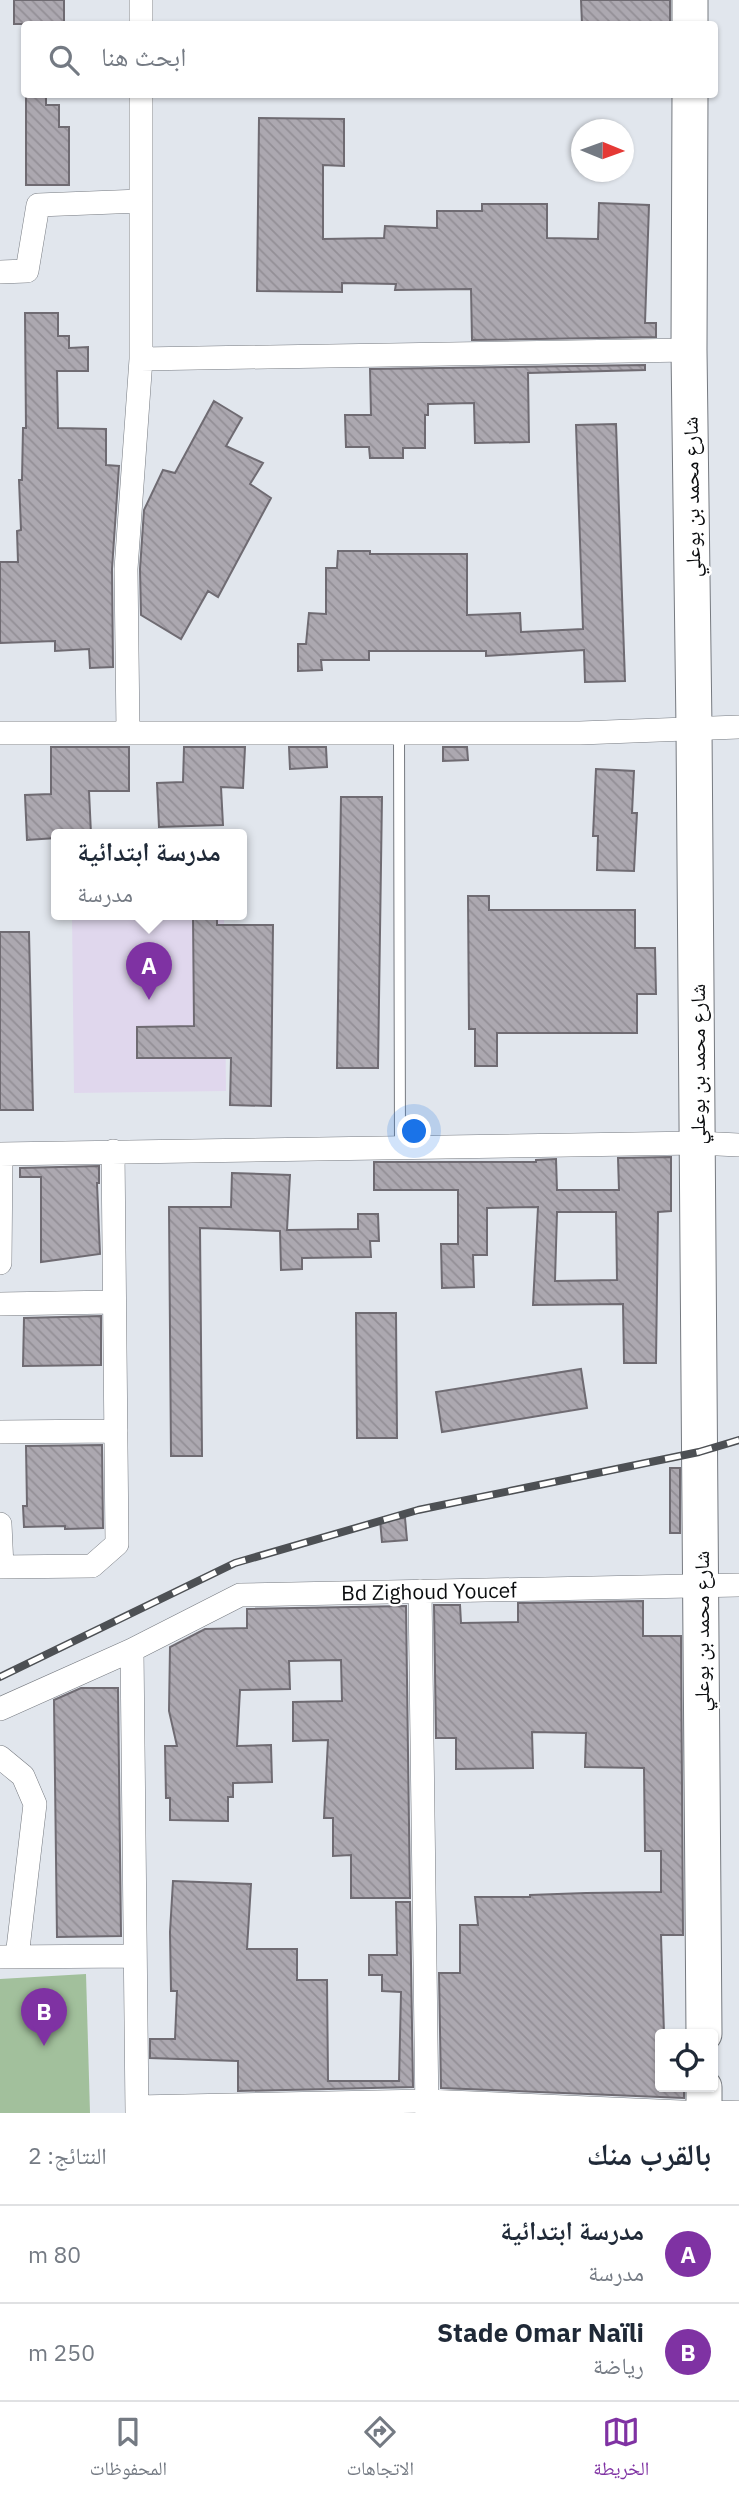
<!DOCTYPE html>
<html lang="ar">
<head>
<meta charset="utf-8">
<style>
	:root { --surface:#fff; --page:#f2f2f3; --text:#1f2937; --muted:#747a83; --line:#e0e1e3; --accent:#7f32a3 }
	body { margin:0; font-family:"IBM Plex Sans","Noto Naskh Arabic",sans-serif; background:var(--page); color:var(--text); direction:rtl }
	.controls { position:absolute; right:21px; bottom:21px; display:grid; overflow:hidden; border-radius:7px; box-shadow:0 2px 5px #0004 }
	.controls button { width:63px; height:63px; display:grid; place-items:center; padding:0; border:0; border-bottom:2px solid var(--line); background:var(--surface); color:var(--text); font:35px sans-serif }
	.compass { position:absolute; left:571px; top:119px; width:63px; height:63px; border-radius:50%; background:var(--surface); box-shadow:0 2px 5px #0004; rotate:91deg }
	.you { position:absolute; left:415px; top:1132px; width:24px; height:24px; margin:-18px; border:5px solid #fff; border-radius:50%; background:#1a73e8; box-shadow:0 0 0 10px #1a73e833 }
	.badge { display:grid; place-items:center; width:46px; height:46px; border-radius:50%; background:var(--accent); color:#fff; font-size:23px; font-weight:700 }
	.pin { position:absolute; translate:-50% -58px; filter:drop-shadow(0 2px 4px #0008) }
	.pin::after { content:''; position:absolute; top:37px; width:24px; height:21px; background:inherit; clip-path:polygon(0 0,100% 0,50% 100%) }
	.popup { position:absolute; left:51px; top:829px; width:196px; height:91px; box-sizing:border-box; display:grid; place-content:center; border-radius:7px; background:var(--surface); filter:drop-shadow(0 2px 5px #0005); font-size:23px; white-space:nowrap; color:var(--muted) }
	.popup b { font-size:26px; color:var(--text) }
	.popup::after { content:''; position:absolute; left:50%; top:100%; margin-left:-14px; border:14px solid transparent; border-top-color:var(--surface) }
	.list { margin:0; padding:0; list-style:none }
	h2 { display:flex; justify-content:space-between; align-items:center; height:91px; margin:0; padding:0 28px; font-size:30px }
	h2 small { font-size:23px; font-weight:400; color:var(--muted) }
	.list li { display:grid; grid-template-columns:46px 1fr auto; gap:21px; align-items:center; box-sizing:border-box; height:98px; padding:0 28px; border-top:2px solid var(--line) }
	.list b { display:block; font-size:26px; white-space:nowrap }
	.list p { margin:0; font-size:23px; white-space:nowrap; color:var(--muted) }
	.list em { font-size:23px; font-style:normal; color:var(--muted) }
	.icon { flex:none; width:38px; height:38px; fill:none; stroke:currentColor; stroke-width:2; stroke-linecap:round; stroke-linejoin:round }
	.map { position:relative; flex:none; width:739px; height:2113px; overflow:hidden; direction:ltr }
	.search { position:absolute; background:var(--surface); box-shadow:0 2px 5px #0004; left:21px; right:21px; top:21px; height:77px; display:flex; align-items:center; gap:18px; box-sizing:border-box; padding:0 24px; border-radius:7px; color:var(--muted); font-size:26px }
	.sheet { height:287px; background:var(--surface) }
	nav { display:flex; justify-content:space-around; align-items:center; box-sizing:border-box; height:98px; border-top:2px solid var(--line); background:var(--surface); font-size:19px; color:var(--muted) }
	nav a { display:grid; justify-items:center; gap:4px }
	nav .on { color:var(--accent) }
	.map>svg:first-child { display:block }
	.education { fill:#e0d7ed }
	.pitch { fill:#a2c09c }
	.building { fill:url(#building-back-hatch); stroke:#6f6b72; stroke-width:2; fill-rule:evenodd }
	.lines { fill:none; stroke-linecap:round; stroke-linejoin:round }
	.lane-casing { stroke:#767a80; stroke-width:12 }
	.street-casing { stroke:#767a80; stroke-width:24 }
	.primary-casing { stroke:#767a80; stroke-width:37 }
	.lane { stroke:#fff; stroke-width:10 }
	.street { stroke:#fff; stroke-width:23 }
	.primary { stroke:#fff; stroke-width:35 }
	.rail-casing { stroke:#4d5054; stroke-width:8 }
	.rail { stroke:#fff; stroke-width:5; stroke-dasharray:16; stroke-linecap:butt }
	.labels { text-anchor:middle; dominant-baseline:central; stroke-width:5; stroke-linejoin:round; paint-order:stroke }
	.street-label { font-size:21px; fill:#0a0c0e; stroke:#fff }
</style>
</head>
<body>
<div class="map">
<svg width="739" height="2113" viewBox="0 0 739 2113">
	<defs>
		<pattern id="building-back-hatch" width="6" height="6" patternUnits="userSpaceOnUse" patternTransform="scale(1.75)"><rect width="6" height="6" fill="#aca8b0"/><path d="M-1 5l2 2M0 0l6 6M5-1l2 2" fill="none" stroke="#938f96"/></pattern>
	</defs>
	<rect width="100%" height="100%" fill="#e1e6ed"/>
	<path class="education" d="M72,914H224L226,1091L74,1093Z"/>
	<path class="pitch" d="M86,1974L90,2113H0V1979Z"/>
	<path class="building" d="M14,0H64V24H14Z
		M581,0H670V24H582Z
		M26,94H46V105H59V127H69V185H26Z
		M259,118L344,119V166L323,165V239L384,238L385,226L437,228V211H482V204H547V238L598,239L599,203L649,205L645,323H656V337L472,340L471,289L395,290L396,284L342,283V292L257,291Z
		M25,313H58V336H69V348L88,347V371H57L58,428L106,429V465L119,466L112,569L113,667L90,668L89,649L55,651V641L0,643V562H18L17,531L21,530L19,480H22L23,428H26Z
		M645,365V370L528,373L529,442L475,443L474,403L428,404V415H425V448H403V458H370L369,447H346L345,415H371L370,369Z
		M214,401L242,418L226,446L263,463L250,484L271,498L218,597L208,591L181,639L141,615L140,569L144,510L163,470L175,473Z
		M616,424L625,681L585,682L584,650L486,656V651H369V660H321L322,670L298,671V644H306L309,613L326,614V568H337L338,551H370V554H467V615L520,613L521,632L583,629L576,425Z
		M51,747H129V791H89L91,834H56V838L27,840L25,795L51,794Z
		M184,747H245L243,788L221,787L223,825L159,827L157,783L183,782Z
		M289,747H326L327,767L290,769Z
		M443,747H467L468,760L443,761Z
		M596,769L634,771L632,813H637L634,871L597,870L598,836H593Z
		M341,797H382L378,1068H337Z
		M468,896H489V910H635V948H655L656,994H637V1033H497V1066H475V1029H469Z
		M193,915H217V925H273L271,1106L230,1105L231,1058H137V1027L194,1026Z
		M0,932H29L33,1110H0Z
		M671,1157V1211L658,1212L656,1363H624L623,1304L533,1305L538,1207L487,1208V1255H473L474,1287L442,1288L441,1244H458V1190H374V1162H536V1160L556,1159L557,1190H619L618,1158ZM557,1212H616L617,1280L555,1281Z
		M99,1166V1183H97L100,1254L41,1262V1177H20V1168Z
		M232,1173L290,1175L287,1230L358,1229V1214H378L379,1241H370L371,1257L302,1258V1269L281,1270L280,1231L200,1228L202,1456H171L169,1207H231Z
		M356,1313H396L397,1438H357Z
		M101,1316V1365L23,1366L24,1318Z
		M581,1369L587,1408L442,1432L436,1392Z
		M102,1445L103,1528L65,1529V1526L24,1527L23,1506H27L26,1446Z
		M670,1468H680V1533H670Z
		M405,1518L407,1540L382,1542L380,1520Z
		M643,1601V1636H681L683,1935H661L664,2034H660V2087H684V2098L441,2088L439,1973H460V1925H478L475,1897H530V1895L586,1893L661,1892V1851H645L644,1768L585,1767L586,1733L532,1732L533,1768L456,1769V1738H436L434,1605H460L461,1623L518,1622V1603Z
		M406,1606L410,1898H351V1855L333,1856V1818H324L328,1740L293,1741V1702L342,1701L341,1660L289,1661L290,1689L240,1690L237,1746L271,1745L272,1782L233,1783V1797H228V1821L170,1820V1798H166L165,1746H177L169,1711L170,1647L205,1629L247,1628V1609Z
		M81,1688H118L121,1936L57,1937L54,1700Z
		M173,1881L251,1884L247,1949H297V1980H327L328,2081H399L401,1992L382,1991V1975H369V1955H397L396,1902H410L413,2087L238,2091V2061L150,2058V2039H175L177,1991H171L170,1932Z"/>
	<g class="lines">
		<g class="lane-casing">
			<path id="lane" d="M399,733L400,1147"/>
		</g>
		<g class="street-casing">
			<path id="street" d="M141,0V24
				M0,272L27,271L38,205L141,201
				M141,359L689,350
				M128,732L126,569L141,359V94
				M0,733H580L739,727
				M0,1154L697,1143L739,1145
				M0,1263L1,1154
				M0,1304L114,1302
				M0,1432L116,1431
				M0,1524L2,1567
				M0,1567L92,1566L117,1544L113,1151
				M420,1591L427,2113
				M132,1650L137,2113
				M0,1709L132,1650L240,1595L739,1585
				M0,1757L23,1776L35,1804L17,1957
				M0,1957L135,1956
				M137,2107L426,2101L704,2113L739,2112"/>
		</g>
		<g class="primary-casing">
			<path id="primary" d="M690,24V0
				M690,94L689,350L694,728L704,2034
				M704,2087V2113"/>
		</g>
		<use href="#lane" class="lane"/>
		<use href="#street" class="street"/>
		<use href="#primary" class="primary"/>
		<g class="rail-casing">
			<path id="rail" d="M0,1677L235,1563L418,1510L699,1452L739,1440"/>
		</g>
		<use href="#rail" class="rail"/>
	</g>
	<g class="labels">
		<g class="street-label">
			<text transform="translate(691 497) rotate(-91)">شارع محمد بن بوعلي</text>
			<text transform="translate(697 1064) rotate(-90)">شارع محمد بن بوعلي</text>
			<text transform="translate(429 1591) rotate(-1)">Bd Zighoud Youcef</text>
			<text transform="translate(701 1631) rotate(-90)">شارع محمد بن بوعلي</text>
		</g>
	</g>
</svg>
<div class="controls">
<button><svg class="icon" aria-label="locate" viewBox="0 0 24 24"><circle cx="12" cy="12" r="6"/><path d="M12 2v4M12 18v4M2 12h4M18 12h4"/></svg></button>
</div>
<svg class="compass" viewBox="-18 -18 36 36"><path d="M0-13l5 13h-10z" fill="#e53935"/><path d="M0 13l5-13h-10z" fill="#747a83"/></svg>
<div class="you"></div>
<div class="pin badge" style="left:149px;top:1000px">A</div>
<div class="popup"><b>مدرسة ابتدائية</b>مدرسة</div>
<div class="pin badge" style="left:44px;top:2046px">B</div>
<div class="search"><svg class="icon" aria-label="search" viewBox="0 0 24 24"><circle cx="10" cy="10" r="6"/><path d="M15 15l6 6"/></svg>ابحث هنا</div>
</div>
<section class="sheet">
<h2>بالقرب منك<small>النتائج: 2</small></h2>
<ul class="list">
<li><span class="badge">A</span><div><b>مدرسة ابتدائية</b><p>مدرسة</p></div><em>80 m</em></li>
<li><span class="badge">B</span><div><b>Stade Omar Naïli</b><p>رياضة</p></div><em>250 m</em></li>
</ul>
</section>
<nav>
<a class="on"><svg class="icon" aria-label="map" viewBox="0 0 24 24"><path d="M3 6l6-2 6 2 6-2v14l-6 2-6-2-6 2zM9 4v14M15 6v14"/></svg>الخريطة</a>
<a><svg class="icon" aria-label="directions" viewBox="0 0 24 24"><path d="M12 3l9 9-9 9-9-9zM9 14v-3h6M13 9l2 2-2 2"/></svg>الاتجاهات</a>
<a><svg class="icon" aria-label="saved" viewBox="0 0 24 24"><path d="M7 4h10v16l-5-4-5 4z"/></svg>المحفوظات</a>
</nav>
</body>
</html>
